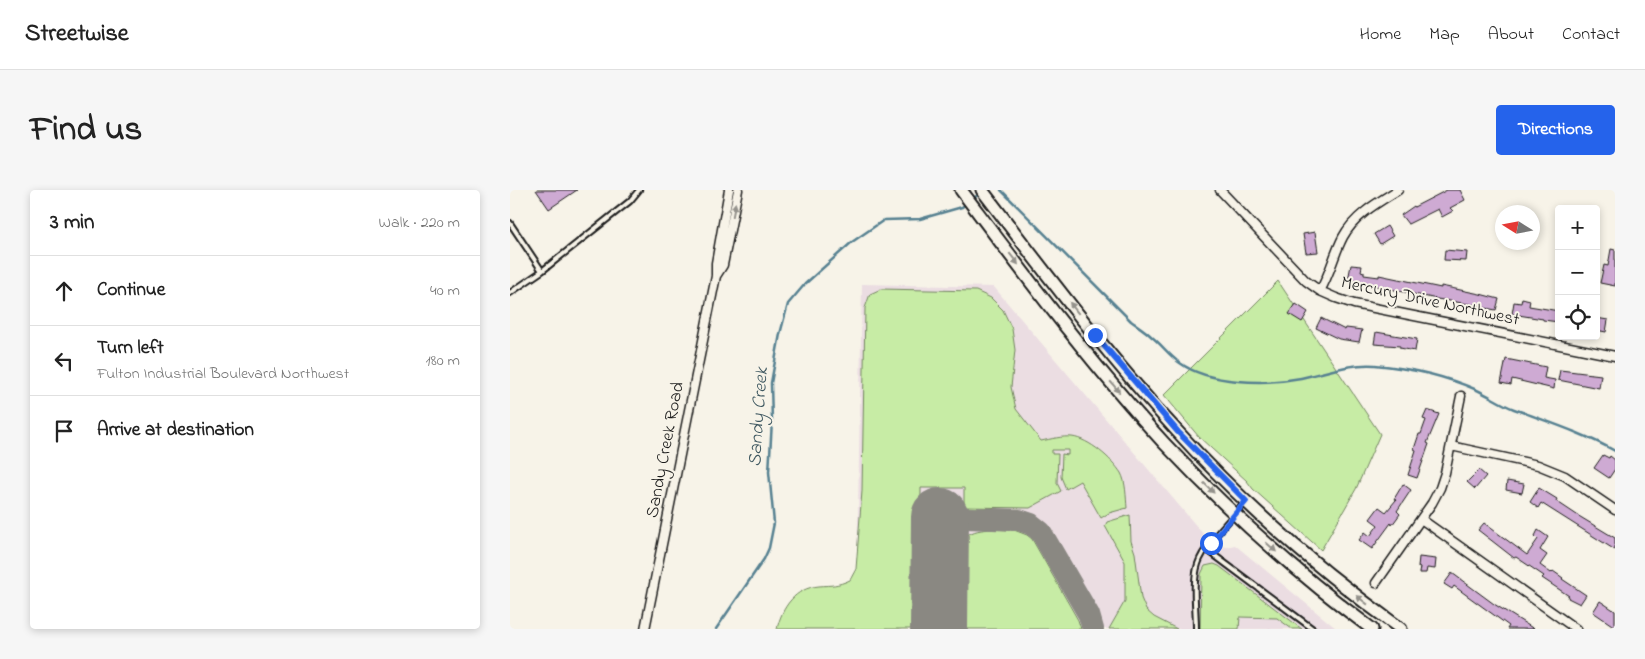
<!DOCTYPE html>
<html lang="en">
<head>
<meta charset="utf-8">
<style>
	:root { --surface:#fff; --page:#f6f6f6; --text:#222; --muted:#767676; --line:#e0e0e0; --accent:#2563eb }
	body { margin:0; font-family:"Indie Flower",sans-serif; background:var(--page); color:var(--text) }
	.controls { position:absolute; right:15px; top:15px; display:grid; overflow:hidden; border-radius:5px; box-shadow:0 2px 8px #0003 }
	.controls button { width:45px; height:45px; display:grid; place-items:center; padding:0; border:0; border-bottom:1px solid var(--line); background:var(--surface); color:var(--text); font:25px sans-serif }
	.compass { position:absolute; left:985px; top:15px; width:45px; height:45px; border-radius:50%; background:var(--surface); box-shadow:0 2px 8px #0003; rotate:281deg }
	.stop { position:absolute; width:15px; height:15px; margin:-11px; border:4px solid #2563eb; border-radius:50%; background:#fff }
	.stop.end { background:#2563eb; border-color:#fff; box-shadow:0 1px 5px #0008 }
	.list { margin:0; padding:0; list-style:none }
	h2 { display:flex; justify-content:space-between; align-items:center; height:65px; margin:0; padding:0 20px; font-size:21px }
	h2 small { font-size:16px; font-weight:400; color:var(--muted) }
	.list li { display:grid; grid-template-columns:32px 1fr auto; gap:15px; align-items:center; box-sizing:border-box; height:70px; padding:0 20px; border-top:1px solid var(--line) }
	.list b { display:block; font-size:19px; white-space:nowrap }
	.list p { margin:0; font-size:16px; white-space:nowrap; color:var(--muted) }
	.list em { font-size:16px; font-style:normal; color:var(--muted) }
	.icon { flex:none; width:28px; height:28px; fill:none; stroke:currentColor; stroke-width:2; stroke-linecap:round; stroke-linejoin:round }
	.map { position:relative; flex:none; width:1105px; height:439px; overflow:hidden; border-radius:5px }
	header { display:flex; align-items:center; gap:30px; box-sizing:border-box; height:70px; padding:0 25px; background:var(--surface); border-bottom:1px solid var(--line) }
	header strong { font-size:24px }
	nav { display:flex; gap:28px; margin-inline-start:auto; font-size:18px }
	.intro { display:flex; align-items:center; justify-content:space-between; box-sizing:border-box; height:120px; padding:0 30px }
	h1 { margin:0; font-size:35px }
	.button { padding:12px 22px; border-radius:5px; background:var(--accent); color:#fff; font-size:18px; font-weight:700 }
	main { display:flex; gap:30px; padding:0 30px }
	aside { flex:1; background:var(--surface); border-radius:5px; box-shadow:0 2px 8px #0003 }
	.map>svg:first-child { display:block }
	.built { fill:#ebdde2 }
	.green { fill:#c7eca5; stroke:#728460 }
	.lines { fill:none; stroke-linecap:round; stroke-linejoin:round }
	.stream { stroke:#578191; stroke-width:2.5 }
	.taxiway { stroke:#8a8882; stroke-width:22 }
	.runway { stroke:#8a8882; stroke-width:58 }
	.building { fill:#ceaad3; stroke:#1c1c1c }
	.service-casing { stroke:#1c1c1c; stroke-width:8 }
	.minor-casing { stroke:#1c1c1c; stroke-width:11 }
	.primary-casing { stroke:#1c1c1c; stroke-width:15 }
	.service { stroke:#f7f3e8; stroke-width:4 }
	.minor { stroke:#f7f3e8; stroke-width:8 }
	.primary { stroke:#f7f3e8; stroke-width:11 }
	.oneway { fill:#94928c }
	.route { stroke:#2563eb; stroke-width:6 }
	.labels { text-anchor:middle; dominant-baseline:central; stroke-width:4; stroke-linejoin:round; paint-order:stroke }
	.street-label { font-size:18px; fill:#1c1c1c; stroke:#f7f3e8 }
	.water-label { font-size:19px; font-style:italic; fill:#3e5760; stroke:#f7f3e8 }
</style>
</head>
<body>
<header>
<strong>Streetwise</strong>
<nav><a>Home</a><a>Map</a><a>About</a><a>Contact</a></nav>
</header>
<div class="intro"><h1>Find us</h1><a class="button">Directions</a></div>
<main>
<aside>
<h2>3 min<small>Walk · 220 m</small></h2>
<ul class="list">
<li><svg class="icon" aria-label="ahead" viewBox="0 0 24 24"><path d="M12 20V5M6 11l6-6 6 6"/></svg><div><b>Continue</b></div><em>40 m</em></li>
<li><svg class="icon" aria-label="left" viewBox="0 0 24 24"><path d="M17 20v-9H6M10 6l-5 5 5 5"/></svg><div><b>Turn left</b><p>Fulton Industrial Boulevard Northwest</p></div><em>180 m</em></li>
<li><svg class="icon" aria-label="arrive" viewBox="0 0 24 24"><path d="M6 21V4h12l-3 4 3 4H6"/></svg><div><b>Arrive at destination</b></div></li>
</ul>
</aside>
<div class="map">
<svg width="1105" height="439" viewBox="0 0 1105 439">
	<rect width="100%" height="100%" fill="#f7f3e8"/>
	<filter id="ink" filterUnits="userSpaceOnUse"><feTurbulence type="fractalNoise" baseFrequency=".02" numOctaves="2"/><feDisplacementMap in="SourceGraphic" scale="10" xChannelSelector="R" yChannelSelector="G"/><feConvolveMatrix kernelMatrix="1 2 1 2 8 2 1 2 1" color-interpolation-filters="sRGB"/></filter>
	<g filter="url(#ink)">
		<path class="built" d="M352,94L484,97L694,345L704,353L716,357L725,355L827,439H346Z"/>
		<path class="green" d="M768,91L870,244L846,299L811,360L743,299L737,291L689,247L654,205Z
			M371,99L466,101L481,108L493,120L502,139L505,160L501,197L506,219L531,251C541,249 552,246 562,247C579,249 602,269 611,283C616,292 616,307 617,318L599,323L591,328L570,291L556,299L551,287L552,264L558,265V260H542V264H548L547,293L551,301L520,318L454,317V298H411L410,439H267C272,417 285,398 309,396C322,395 327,396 340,390L346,379L352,301L355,118L360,104Z
			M620,325L621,351L625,363L631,408L636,420L644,427L667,439H599L615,411V372L595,336L597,332Z
			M504,340L517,345L522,349L568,430L571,439H450L451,352C461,335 487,340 504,340Z
			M704,374L709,376L792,439H782L767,428L730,427L729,439H690L691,384L695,376Z"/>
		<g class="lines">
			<path class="stream" d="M491,0L621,131C628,136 636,141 642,147C652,155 659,165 670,173C699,194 755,195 791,188C816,183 839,173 865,175C899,178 935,186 967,200C980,206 991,214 1004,219C1038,232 1073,243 1105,261
				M461,10L468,5L469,1
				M206,439L254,369L259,358L264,333L259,282L262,231L261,193L270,144L278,114L295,94L342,52L374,30L410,29L452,17L457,13"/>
			<path class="taxiway" d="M430,327L509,330L521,334L531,342L579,425L583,439"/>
			<path class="runway" d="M429,439L430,327"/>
		</g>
		<path class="building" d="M26,0H67L39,19Z
			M937,0H950L955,10L940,18L943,21L932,27L928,19L898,34L891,25L904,16V17Z
			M877,36L883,46L870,54L864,44Z
			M805,42L808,62L796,63L793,44Z
			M1101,59L1105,60V96L1090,93L1094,75L1098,76Z
			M935,60L957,62L956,71L934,70Z
			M841,75L852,76L851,81L854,82V85L869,87V85L931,98V96L970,104L989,109L986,120L975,118L972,117V116L927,109L838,90Z
			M1012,108L1020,110L1019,116L1049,121V132L1033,130V129L1002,124L1004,112L1011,113Z
			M786,114L798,122L792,132L779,124Z
			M811,128L835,140L836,138L852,140L849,152L829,149L806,138Z
			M1086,128L1098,130L1096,142L1086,140Z
			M866,142L907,149L905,161L890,158V156L864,154Z
			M996,169L1036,177L1034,188L1045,190L1044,199L1002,189L1001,195L991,193Z
			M1050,180L1091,185L1089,198L1048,190Z
			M917,220L929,224L917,253L919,254L907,288L898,285L906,260L904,259L909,244H911L916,230L913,229Z
			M1093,265L1099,268L1100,266L1105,270V279L1099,288L1084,278Z
			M969,280L976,286L965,299L957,292Z
			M997,291L1014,294L1012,303L996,300Z
			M893,294L901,300L887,321L890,324L882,335L881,333L862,359L849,350L855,342L860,346L868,335L860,329L869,317L876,322L886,310L884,309Z
			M1029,298L1047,309L1046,311L1067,325L1105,348V360L1031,313L1028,318L1020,312Z
			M974,333L1017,365L1028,349L1025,346L1028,340L1038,347L1030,360L1037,365L1030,375L1041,383L1043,381L1053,388L1052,389L1076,405L1070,414L1058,408L1059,406L1032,388L1034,386L1006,367L1004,368L968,340Z
			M909,367L926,369L925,379L917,378L916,383H909L910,377H908Z
			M942,383L984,414L1024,439H997L999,436L944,396L942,399L934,394Z
			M1090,411L1105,421V437L1083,422Z"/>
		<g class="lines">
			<g class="service-casing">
				<path id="service" d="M0,33L32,81L0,103
					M32,81L120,11L129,0
					M696,359L803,439
					M686,439C686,419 682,392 688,374C694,355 722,328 735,312"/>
			</g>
			<g class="minor-casing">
				<path id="minor" d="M710,0L796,91L810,101L826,108L844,114L1105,166
					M206,86L213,75L228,0
					M810,101C820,84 824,64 833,47C845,25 867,13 888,0
					M941,256L1028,275L1055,286L1105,320
					M911,329L1066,439
					M866,393L922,313L930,298L935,283L951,206
					M135,439L206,86V73L219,0"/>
			</g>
			<g class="primary-casing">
				<path id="primary" d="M451,0C516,86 581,174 654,253C718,321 787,384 862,439
					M472,0C535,82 597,165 667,241C734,315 810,381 891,439"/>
			</g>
			<use href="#service" class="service"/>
			<use href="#minor" class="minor"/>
			<use href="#primary" class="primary"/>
		</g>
		<defs><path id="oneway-solid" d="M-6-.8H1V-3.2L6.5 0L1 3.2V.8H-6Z" transform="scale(1.25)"/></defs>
		<g class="oneway">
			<use href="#oneway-solid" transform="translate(224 20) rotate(-79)"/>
			<use href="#oneway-solid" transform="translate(504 69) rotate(52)"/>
			<use href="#oneway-solid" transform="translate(564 118) rotate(-128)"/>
			<use href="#oneway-solid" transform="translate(605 197) rotate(50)"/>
			<use href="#oneway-solid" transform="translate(699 298) rotate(45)"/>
			<use href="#oneway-solid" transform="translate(761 357) rotate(42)"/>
			<use href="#oneway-solid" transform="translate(852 410) rotate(-142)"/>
		</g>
	</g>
	<g class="lines" filter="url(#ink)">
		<path class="route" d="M585,145L668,242L736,311L701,353"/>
	</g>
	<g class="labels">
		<g class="street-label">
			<text transform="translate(920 112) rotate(12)">Mercury Drive Northwest</text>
			<text transform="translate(156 260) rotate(-79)">Sandy Creek Road</text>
		</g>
		<g class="water-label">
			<text transform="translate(249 227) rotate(-86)">Sandy Creek</text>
		</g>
	</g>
</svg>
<div class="controls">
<button>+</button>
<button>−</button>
<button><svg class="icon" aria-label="locate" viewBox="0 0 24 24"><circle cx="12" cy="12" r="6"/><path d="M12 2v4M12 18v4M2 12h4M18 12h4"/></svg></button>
</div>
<svg class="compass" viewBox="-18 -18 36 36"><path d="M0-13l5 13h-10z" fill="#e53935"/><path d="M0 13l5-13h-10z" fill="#767676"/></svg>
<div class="stop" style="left:701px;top:353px"></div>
<div class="stop end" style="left:585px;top:145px"></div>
</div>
</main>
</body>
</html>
